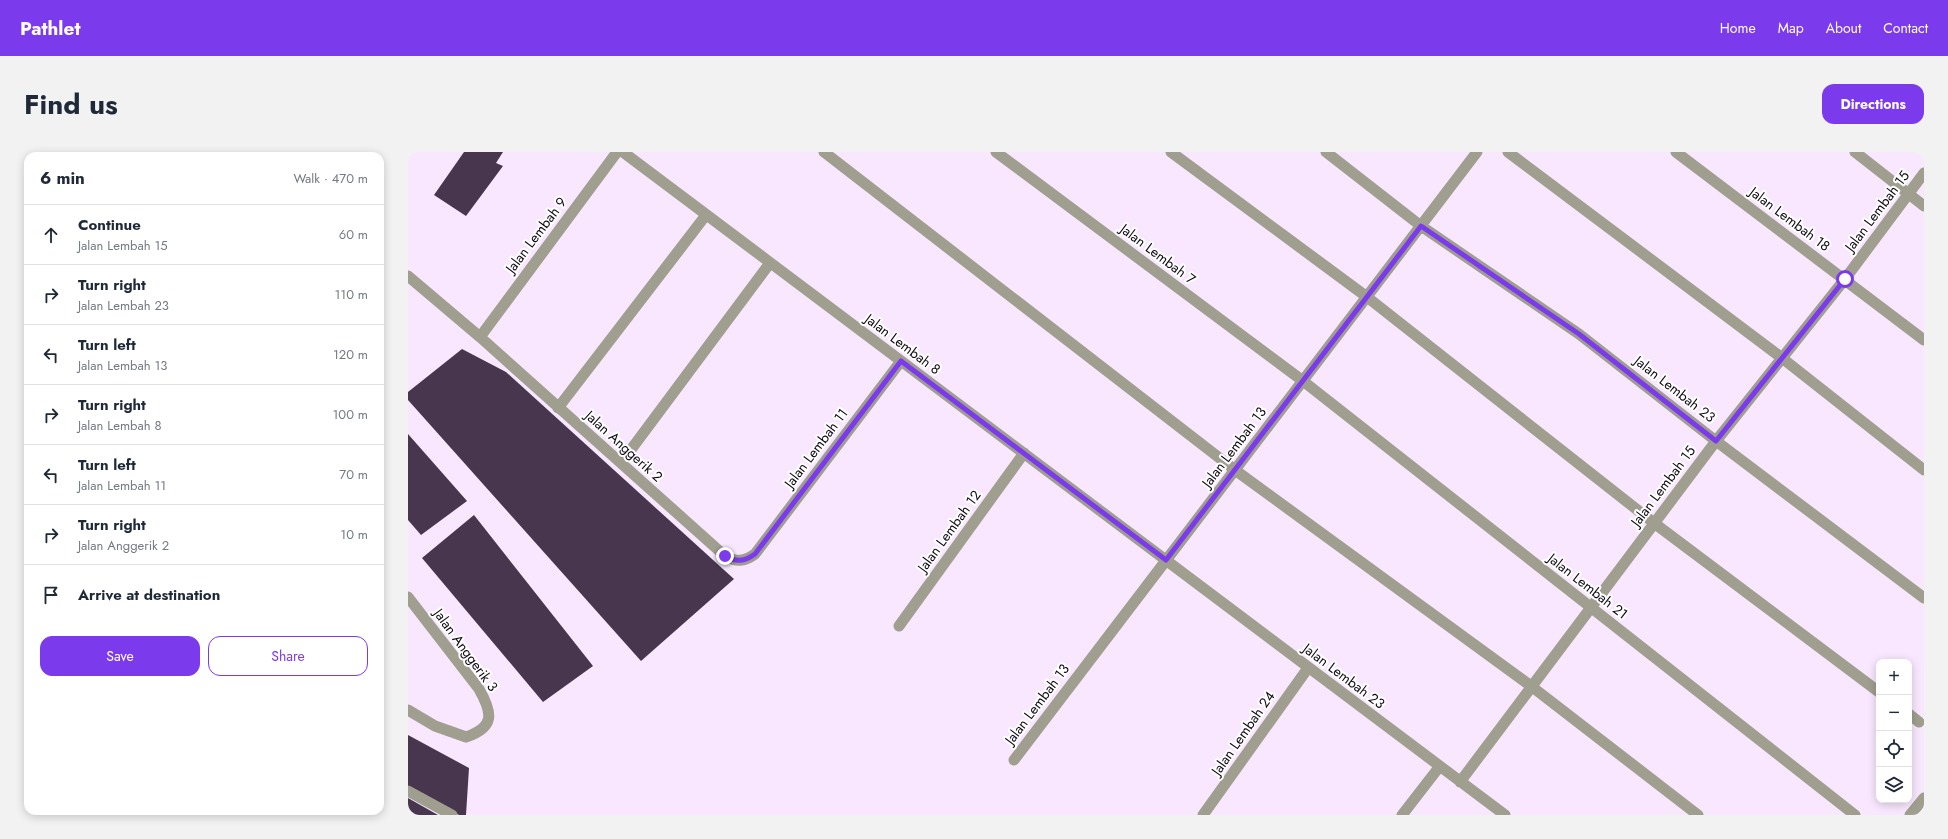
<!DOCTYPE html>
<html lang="en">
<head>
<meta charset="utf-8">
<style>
	:root { --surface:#fff; --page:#f2f2f3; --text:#1f2937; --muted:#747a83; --line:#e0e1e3; --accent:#7c3aed }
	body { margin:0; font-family:Jost,sans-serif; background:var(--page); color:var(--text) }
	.controls { position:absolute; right:12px; bottom:12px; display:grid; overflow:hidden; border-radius:8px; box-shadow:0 2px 10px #0003 }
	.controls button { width:36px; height:36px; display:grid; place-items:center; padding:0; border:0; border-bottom:1px solid var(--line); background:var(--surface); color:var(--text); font:20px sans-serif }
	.stop { position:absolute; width:12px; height:12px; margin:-9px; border:3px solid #7c3aed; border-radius:50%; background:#fff }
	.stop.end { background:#7c3aed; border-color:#fff; box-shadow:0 1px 4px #0008 }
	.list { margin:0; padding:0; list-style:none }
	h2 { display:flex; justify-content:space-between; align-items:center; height:52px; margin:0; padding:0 16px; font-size:17px }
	h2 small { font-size:13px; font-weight:400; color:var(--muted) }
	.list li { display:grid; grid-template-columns:26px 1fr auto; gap:12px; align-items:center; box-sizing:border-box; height:60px; padding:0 16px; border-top:1px solid var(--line) }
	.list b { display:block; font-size:15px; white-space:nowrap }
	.list p { margin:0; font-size:13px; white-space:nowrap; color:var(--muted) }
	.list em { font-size:13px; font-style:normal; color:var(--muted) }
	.actions { display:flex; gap:8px; padding:12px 16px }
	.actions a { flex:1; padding:9px 0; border:1px solid var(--accent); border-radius:12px; text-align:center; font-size:14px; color:var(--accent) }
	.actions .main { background:var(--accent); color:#fff }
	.icon { flex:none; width:22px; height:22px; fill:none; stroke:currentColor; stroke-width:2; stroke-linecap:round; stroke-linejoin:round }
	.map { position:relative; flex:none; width:1516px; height:663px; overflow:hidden; border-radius:12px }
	header { display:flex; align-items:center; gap:24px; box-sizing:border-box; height:56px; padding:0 20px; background:var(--accent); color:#fff }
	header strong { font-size:19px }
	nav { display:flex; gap:22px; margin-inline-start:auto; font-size:14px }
	.intro { display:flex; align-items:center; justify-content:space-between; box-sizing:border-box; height:96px; padding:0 24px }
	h1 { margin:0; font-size:28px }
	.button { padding:10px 18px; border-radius:12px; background:var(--accent); color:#fff; font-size:14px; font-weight:700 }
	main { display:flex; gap:24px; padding:0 24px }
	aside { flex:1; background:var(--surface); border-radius:12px; box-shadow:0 2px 10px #0003 }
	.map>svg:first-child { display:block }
	.building { fill:#48364e }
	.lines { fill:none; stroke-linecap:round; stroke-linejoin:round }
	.service { stroke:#9f9e8f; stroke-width:11 }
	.minor { stroke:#9f9e8f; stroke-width:11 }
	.route { stroke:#7c3aed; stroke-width:5 }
	.labels { text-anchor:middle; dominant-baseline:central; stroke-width:4; stroke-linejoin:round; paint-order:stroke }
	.street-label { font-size:14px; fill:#100913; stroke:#fff }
</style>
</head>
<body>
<header>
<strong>Pathlet</strong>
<nav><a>Home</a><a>Map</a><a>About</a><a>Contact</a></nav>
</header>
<div class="intro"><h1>Find us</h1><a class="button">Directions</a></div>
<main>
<aside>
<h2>6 min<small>Walk · 470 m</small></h2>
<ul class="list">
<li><svg class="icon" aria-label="ahead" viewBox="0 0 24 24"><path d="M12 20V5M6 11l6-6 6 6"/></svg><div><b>Continue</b><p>Jalan Lembah 15</p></div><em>60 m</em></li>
<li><svg class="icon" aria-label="right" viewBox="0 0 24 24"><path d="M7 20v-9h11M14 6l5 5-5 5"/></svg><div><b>Turn right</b><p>Jalan Lembah 23</p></div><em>110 m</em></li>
<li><svg class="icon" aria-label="left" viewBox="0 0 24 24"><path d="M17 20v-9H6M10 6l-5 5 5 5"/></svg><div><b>Turn left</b><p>Jalan Lembah 13</p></div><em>120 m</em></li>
<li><svg class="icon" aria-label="right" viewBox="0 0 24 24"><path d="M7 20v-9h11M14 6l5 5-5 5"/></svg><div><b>Turn right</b><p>Jalan Lembah 8</p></div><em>100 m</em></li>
<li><svg class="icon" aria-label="left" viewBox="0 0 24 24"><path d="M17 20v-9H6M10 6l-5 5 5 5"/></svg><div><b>Turn left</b><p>Jalan Lembah 11</p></div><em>70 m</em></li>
<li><svg class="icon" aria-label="right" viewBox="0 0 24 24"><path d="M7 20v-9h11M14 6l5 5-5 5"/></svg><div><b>Turn right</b><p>Jalan Anggerik 2</p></div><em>10 m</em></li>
<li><svg class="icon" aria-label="arrive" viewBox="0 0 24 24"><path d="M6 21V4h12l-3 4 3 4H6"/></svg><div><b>Arrive at destination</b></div></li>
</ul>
<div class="actions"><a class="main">Save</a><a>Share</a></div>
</aside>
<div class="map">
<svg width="1516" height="663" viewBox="0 0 1516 663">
	<rect width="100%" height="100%" fill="#f8e7fe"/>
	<path class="building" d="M56,0H95L88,11L95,14L58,64L26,43Z
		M54,197L98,220L326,427L233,509L0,248V240Z
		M0,282L59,349L13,383L0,368Z
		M66,363L185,514L135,550L14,406Z
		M0,583L61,616L58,663H51L0,635Z
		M0,646L30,663H0Z"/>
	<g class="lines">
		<path class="service" d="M416,0L827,318L1123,534L1290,663
			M763,0L959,145L1246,371L1471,540
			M1100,0L1374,206L1516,318
			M1447,0L1516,54
			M150,256L298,63
			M1501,562L1511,570
			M0,639L44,663"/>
		<path class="minor" d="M215,0L1097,663
			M588,0L895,229L1447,663
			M918,0L1013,74L1171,182L1308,289L1516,446
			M1268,0L1516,188
			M0,124L72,185L317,404C328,410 336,410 347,402L493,209
			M72,185L209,0
			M213,311L362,111
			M0,445L71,537C84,560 88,575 58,585L27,574L0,558
			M491,474L616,301
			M606,608L1069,0
			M1052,630L1308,289L1437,127L1516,21
			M795,663L900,516
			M994,663L1032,614
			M1502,663L1516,646"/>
	</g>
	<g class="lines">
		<path class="route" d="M317,404C328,410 336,410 347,402L493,209L758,408L1013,74L1171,182L1308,289L1437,127"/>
	</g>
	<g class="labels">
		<g class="street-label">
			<text transform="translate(1469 59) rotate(-53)">Jalan Lembah 15</text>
			<text transform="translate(1382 67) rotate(37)">Jalan Lembah 18</text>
			<text transform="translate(128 83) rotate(-53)">Jalan Lembah 9</text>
			<text transform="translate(750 102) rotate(37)">Jalan Lembah 7</text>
			<text transform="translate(495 192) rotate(37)">Jalan Lembah 8</text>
			<text transform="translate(1267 237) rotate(38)">Jalan Lembah 23</text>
			<text transform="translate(216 294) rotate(42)">Jalan Anggerik 2</text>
			<text transform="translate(826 295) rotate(-53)">Jalan Lembah 13</text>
			<text transform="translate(408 296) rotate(-53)">Jalan Lembah 11</text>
			<text transform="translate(1255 334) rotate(-53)">Jalan Lembah 15</text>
			<text transform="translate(541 379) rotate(-54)">Jalan Lembah 12</text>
			<text transform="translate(1180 434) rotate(38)">Jalan Lembah 21</text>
			<text transform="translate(58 498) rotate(54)">Jalan Anggerik 3</text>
			<text transform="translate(936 524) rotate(37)">Jalan Lembah 23</text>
			<text transform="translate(629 552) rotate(-53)">Jalan Lembah 13</text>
			<text transform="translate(835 581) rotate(-55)">Jalan Lembah 24</text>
		</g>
	</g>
</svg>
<div class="controls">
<button>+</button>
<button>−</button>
<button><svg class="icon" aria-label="locate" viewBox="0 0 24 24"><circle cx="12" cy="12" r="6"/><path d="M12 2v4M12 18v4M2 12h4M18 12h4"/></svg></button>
<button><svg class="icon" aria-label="layers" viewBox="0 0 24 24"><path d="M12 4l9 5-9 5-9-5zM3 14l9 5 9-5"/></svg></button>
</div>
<div class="stop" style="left:1437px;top:127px"></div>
<div class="stop end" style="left:317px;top:404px"></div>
</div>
</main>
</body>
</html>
